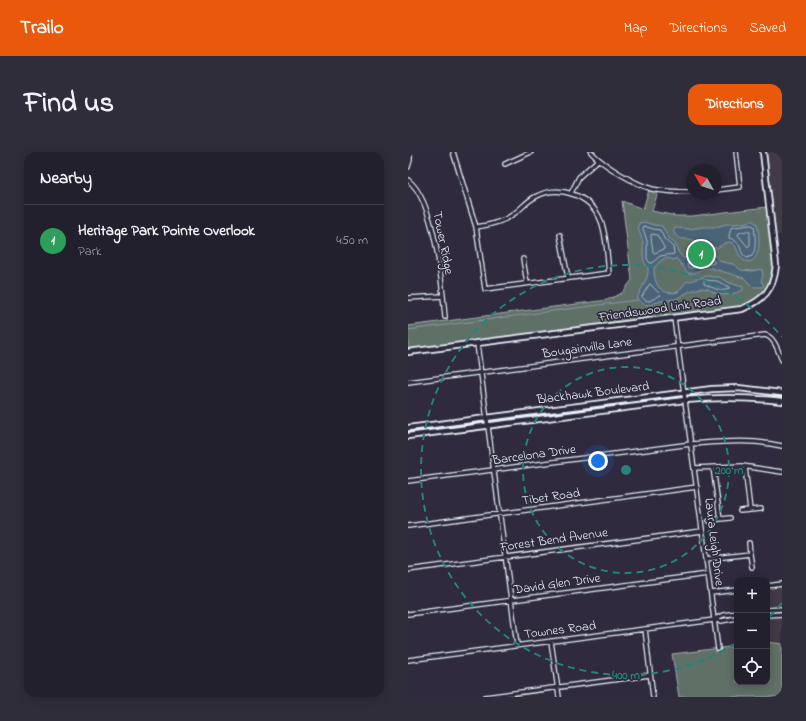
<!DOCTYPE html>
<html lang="en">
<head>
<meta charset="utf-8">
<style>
	:root { --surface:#23202e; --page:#2f2d3a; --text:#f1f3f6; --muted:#a3a3aa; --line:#403e4a; --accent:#ea580c }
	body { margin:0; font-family:"Indie Flower",sans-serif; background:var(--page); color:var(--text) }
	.controls { position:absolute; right:12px; bottom:12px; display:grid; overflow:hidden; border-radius:8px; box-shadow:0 2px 10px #0003 }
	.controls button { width:36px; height:36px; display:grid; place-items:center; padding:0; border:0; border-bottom:1px solid var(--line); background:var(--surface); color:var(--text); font:20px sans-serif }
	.compass { position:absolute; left:278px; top:12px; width:36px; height:36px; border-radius:50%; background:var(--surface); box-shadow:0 2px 10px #0003; rotate:309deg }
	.you { position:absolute; left:190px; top:309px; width:14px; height:14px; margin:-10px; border:3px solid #fff; border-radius:50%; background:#1a73e8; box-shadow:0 0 0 6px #1a73e833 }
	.badge { display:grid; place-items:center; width:26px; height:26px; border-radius:50%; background:var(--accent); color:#fff; font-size:13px; font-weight:700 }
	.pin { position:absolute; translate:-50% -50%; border:2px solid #fff; box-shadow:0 1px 4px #0006 }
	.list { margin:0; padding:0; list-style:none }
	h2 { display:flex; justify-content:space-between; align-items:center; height:52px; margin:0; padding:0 16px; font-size:17px }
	h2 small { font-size:13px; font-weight:400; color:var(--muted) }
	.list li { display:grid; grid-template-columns:26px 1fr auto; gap:12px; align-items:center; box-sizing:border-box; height:72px; padding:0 16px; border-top:1px solid var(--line) }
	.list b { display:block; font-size:15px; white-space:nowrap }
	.list p { margin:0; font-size:13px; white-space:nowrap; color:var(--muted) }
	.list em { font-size:13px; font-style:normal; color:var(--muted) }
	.icon { flex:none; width:22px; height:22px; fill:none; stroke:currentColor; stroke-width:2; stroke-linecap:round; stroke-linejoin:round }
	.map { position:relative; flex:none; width:374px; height:545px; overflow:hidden; border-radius:12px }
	header { display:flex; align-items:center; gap:24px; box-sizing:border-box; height:56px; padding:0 20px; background:var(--accent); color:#fff }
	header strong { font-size:19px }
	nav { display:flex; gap:22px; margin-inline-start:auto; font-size:14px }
	.intro { display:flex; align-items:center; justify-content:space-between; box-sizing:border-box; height:96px; padding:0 24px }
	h1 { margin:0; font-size:28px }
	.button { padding:10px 18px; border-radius:12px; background:var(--accent); color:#fff; font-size:14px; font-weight:700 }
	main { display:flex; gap:24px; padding:0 24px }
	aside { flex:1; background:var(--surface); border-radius:12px; box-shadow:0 2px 10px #0003 }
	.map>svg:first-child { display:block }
	.built { fill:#423b47 }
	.green { fill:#5f6f66; stroke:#a4b0af }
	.water { fill:#4c6477; stroke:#8a9cab }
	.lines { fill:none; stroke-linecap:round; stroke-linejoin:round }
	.shore { stroke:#aab9c4; stroke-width:1 }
	.stream { stroke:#8a9cab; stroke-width:1 }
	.street-casing { stroke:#e8f1f8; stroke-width:6 }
	.secondary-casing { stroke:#e8f1f8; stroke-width:8 }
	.street { stroke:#2f2a3d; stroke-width:3.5 }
	.secondary { stroke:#2f2a3d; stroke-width:4.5 }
	.ring { fill:none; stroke:#25827c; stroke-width:2; stroke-dasharray:7 5 }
	.labels { text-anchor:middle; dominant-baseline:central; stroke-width:3.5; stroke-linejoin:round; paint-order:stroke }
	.street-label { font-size:13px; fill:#e8f1f8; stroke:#2f2a3d }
	.centre { fill:#25827c; stroke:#2f2a3d; stroke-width:2 }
	.ring-label { font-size:12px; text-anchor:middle; font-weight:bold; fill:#25827c; stroke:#2f2a3d; stroke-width:3.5; stroke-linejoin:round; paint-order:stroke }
</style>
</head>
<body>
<header>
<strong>Trailo</strong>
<nav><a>Map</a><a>Directions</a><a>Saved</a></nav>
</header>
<div class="intro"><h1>Find us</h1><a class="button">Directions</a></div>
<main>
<aside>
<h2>Nearby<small></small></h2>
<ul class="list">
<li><span class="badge" style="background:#2e9e5b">1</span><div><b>Heritage Park Pointe Overlook</b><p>Park</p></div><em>450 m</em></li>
</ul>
</aside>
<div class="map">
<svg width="374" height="545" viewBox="0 0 374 545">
	<rect width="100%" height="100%" fill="#2f2a3d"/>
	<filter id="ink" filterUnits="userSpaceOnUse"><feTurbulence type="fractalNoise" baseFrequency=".025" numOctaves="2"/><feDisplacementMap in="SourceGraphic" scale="8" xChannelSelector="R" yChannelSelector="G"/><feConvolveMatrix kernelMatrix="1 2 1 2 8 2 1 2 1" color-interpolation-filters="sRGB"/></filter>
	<g filter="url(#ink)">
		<path class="built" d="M358,0H374V83H368Z
			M374,434V492L360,490L359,466V436Z"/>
		<path class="green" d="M241,38L250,40L244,59L268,64H284L359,55C363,86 374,126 348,149C344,151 338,153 334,155L0,197V174L199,148L214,141L224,128L214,49L235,57Z
			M359,490L374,492V545H271L264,502L329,494V530H359Z"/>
		<path class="water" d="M345,69L349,72C351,83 354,101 344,109C323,114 336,76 309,96L300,95L298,99L305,102L314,110L325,112L333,118L345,119L352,117L354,118L355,123L353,129L356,133L355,135H345L336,126L303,116L294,117L286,121H280L268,106L266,108C256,103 251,110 246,116C246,132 252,144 270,140L278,130L299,124L305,125H311L322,131L335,135V138L325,142L314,143L307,141L300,137L292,136L282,139L268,147L253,149L241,153L235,152L229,147C232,137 239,130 240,120C241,115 237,113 236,109C234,103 236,96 235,90C233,83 229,77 231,71L236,70L246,73L254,74L260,85L268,93L270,100L275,106H285L289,104L293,98V94C291,92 288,90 285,88C276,85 270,91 265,78L267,76L281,77L295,75H308L319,72H328Z"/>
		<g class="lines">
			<path class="shore" d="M343,73L346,74C347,83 349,97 344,104L339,106C329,100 337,91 321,86V84L323,76Z
				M236,74L245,77L252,78L257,88L265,95L266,102L252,104L244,111H242L239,107V89L235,77Z
				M340,79L342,80V93L340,95L330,83L331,81Z
				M244,82L249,83L256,95V97L247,101L245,100L243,84Z
				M296,103L303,106L306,109V111C300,112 286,117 281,116L279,113L280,111L287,110Z
				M297,128L309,129L321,135V137C312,141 305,135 296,132V130Z
				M242,132L253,143L241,149L237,148L234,145Z"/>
			<path class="stream" d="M0,178L229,148"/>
			<g class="street-casing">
				<path id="street" d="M45,0L68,75L77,137L201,121C199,104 199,85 193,69C183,43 151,32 127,45C119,49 114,56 107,61C96,70 82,73 68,75
					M183,0C194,13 227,32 244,37C257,40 271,40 284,40
					M97,12L123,0
					M0,15L2,8V0
					M0,28C27,49 34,130 37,165
					M308,38L332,35L328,0
					M163,41L171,25L190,8
					M152,83L160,126
					M115,107L119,131
					M0,146L35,144
					M266,166L310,497
					M69,192L109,493
					M0,230L357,183C367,185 370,200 374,208
					M286,316L334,314L374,320
					M0,329L283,292C313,290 344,287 374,294
					M342,358L353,357
					M332,359L342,358L337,315
					M312,367L322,366
					M301,369L312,367L305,315
					M0,374L289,335
					M341,391L342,402
					M298,407L342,402L344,415
					M0,418L294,379
					M359,434L374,432
					M303,441L329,438
					M359,458L374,457
					M0,462L300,422
					M359,463L374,462
					M307,467L315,463L329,461
					M237,477L245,545
					M143,489L151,545
					M0,508L306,468L313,469L329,466
					M77,545L242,523"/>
			</g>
			<g class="secondary-casing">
				<path id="secondary" d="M0,200L334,157C356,148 366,137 368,113L355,0
					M0,276L304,237L330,236L374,241
					M0,284L277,248C312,245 339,245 374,249"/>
			</g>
			<use href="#street" class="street"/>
			<use href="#secondary" class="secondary"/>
		</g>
	</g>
	<g class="ring">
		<circle cx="218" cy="318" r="103"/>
		<path d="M374 451A205 205 0 0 1 359 467M328 491A205 205 0 1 1 374 185"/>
	</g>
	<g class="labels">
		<g class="street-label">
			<text transform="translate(35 91) rotate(79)">Tower Ridge</text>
			<text transform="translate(252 157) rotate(-8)">Friendswood Link Road</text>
			<text transform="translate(179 196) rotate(-8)">Bougainvilla Lane</text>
			<text transform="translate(185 241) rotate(-7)">Blackhawk Boulevard</text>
			<text transform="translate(126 303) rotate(-8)">Barcelona Drive</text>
			<text transform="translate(143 345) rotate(-8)">Tibet Road</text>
			<text transform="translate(146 388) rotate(-8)">Forest Bend Avenue</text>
			<text transform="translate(306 390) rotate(83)">Laura Leigh Drive</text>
			<text transform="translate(149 432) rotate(-8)">David Glen Drive</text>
			<text transform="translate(152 478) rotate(-7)">Townes Road</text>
		</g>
	</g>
	<circle cx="218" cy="318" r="6" class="centre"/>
	<g class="ring-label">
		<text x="321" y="322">200 m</text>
		<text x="218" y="527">400 m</text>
	</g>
</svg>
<div class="controls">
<button>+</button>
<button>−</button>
<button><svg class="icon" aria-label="locate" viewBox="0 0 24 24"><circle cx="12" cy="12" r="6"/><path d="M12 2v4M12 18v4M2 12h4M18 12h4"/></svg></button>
</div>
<svg class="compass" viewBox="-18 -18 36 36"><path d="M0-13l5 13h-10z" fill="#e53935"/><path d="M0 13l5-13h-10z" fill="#a3a3aa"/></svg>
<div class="you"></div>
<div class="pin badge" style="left:293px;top:102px;background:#2e9e5b">1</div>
</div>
</main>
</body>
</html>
